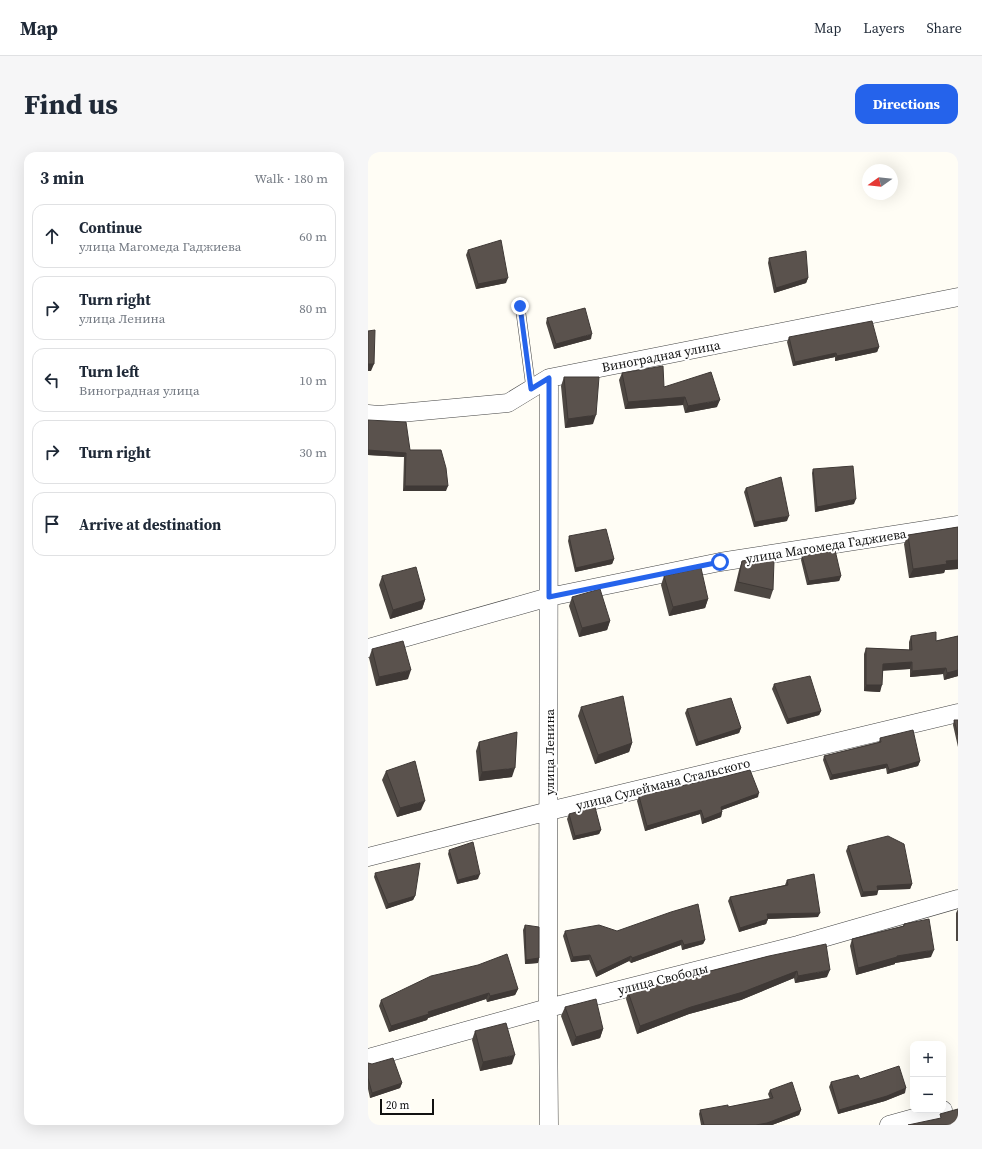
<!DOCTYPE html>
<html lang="en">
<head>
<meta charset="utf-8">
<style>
	:root { --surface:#fff; --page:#f6f6f7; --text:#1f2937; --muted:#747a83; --line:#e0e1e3; --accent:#2563eb }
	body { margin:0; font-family:"Source Serif 4",serif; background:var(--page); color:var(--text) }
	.controls { position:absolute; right:12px; bottom:12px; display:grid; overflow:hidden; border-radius:8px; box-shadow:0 4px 16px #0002 }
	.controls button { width:36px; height:36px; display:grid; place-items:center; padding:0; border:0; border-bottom:1px solid var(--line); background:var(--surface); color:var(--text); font:20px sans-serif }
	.compass { position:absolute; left:494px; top:12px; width:36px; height:36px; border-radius:50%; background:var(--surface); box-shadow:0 4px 16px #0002; rotate:255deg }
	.scale { position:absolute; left:12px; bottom:10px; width:54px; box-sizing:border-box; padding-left:4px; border:2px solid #111; border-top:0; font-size:11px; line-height:14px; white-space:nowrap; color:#111; -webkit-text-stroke:3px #fff; paint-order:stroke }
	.stop { position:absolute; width:12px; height:12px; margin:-9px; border:3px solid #2563eb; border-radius:50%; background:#fff }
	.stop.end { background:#2563eb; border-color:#fff; box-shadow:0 1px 4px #0008 }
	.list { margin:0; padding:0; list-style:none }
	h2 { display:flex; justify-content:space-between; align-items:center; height:52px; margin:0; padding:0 16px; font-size:17px }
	h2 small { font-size:13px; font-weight:400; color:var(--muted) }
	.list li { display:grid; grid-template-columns:26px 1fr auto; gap:12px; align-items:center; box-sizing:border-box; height:64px; margin:0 8px 8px; padding:0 8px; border:1px solid var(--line); border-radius:12px }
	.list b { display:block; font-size:15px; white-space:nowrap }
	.list p { margin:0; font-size:13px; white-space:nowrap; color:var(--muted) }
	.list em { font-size:13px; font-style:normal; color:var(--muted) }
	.icon { flex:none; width:22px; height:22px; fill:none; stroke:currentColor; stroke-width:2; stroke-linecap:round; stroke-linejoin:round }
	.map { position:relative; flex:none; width:590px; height:973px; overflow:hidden; border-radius:12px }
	header { display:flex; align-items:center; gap:24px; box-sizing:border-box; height:56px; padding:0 20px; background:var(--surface); border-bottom:1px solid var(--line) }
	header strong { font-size:19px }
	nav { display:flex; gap:22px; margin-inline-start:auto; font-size:14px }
	.intro { display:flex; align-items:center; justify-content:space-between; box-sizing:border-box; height:96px; padding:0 24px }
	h1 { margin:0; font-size:28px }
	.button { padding:10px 18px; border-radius:12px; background:var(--accent); color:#fff; font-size:14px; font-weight:700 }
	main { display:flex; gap:24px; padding:0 24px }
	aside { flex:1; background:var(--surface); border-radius:12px; box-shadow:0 4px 16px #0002 }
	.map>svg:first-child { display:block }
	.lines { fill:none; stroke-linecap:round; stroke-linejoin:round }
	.lane-casing { stroke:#444; stroke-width:10 }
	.street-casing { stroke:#444; stroke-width:19 }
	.lane { stroke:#fff; stroke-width:9 }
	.street { stroke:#fff; stroke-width:18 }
	.wall { fill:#4d4742 }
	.shaded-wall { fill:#3f3936 }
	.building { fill:#5a524d; stroke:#3f3936 }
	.route { stroke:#2563eb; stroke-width:5 }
	.labels { text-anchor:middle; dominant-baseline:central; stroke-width:4; stroke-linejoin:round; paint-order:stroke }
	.street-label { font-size:13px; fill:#111; stroke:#fff }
</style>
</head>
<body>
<header>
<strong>Map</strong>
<nav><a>Map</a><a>Layers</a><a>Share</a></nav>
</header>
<div class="intro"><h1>Find us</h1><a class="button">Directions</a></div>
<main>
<aside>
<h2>3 min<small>Walk · 180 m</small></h2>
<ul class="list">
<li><svg class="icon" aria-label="ahead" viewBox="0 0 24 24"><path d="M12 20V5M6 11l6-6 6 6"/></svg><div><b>Continue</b><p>улица Магомеда Гаджиева</p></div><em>60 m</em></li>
<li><svg class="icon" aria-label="right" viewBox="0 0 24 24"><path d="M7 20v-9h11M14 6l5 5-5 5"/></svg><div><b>Turn right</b><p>улица Ленина</p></div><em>80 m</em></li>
<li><svg class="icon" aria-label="left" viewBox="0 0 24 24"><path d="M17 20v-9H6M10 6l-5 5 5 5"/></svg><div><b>Turn left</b><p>Виноградная улица</p></div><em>10 m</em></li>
<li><svg class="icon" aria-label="right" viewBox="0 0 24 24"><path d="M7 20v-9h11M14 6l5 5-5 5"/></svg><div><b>Turn right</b></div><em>30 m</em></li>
<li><svg class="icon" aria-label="arrive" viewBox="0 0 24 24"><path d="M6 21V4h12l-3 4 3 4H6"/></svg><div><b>Arrive at destination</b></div></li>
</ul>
</aside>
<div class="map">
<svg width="590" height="973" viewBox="0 0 590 973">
	<rect width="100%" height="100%" fill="#fffdf5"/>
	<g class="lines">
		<g class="lane-casing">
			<path id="lane" d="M152,154L163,237"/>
		</g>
		<g class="street-casing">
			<path id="street" d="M181,226L180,856L181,973
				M0,262L11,263L140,251L181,226L590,145
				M0,496L181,445L352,410L590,373
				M0,705L181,659L590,561
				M0,906L180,856L430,793L590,747
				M521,973L575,958"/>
		</g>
		<use href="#lane" class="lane"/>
		<use href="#street" class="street"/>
	</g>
	<path class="wall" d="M100,98L138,131L108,137L98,103Z
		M401,106L440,126L438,131L406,141L400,111Z
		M179,166L223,187L186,197L178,171Z
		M421,185L511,195L509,200L467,209V205L425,214L419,190Z
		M254,221L296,235L349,255L317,261L315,253L257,257L251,228Z
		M196,225L225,272L197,276L193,234Z
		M0,268L42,298L78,339H35L36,305L0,303Z
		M445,317L486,352L447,360L444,321Z
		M378,336L419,369L386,375L376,340Z
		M590,375V417L577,418L576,421L541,426L536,392L540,383Z
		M201,384L246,407L244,412L207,420L200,389Z
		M434,404L473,424L471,429L439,433L433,408Z
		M374,409L405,438L402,447L366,439L371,418Z
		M14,424L57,448L54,457L22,467L11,433Z
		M296,424L340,447L337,456L301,464L293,433Z
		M204,445L242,469L239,478L211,485L201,454Z
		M543,484L568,489L590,484V524L576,528L575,522L542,525V517L515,518L512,540L496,539V502L498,496L541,498V490Z
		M4,497L40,527L8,534L1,506Z
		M406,532L453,559L451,563L419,572L404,537Z
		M213,555L264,591L261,600L227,612L210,564Z
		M319,557L373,576L371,581L328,594L317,561Z
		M586,568H590V595L585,573Z
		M512,586L552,609L550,614L519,622L518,616L462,628L455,608L456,604L511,590Z
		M111,590L144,625L111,629L108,599Z
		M18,619L53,658L29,665L14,628Z
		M347,627L390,645L354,658V660L353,665L334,672L332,662L277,679L269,649L271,644Z
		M201,662L233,678L231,682L205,688L199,667Z
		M480,694L544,732L542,737L510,738L509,743L493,745L478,699Z
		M81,698L110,727L89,732L80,702Z
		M7,721L47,744L45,748L18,757L6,725Z
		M419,728L450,765L400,767L398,772L371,780L360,749L362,745L417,733Z
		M590,757V789H588V761Z
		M536,772L563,805L527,811V812L488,823L482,794L484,787L535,774Z
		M157,773L171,806L170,811L157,812L155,778Z
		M197,779H249L337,788L335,792L314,798L313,793L263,811L261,809L228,825L221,808L203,810L195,784Z
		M401,804L459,825L427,831L426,826L373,848L321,862L269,882L258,847L260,840Z
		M150,837L147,843L119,850L118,847L60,866L59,868L21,880L11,854L13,848Z
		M197,855L235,877L232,886L204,894L193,864Z
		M107,879L144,912L112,919L104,888Z
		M0,911L34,931L32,936L2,946L0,937Z
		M492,927L537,941L517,949L470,962L461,935L463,930Z
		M402,938L433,958L431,963L404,973H333L331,962L332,958L360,955L402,947L400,942Z"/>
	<path class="shaded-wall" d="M140,126L138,131L108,137L110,132Z
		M440,126L438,131L406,141L408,136Z
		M224,182L223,187L186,197L188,192Z
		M511,195L509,200L467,209L469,204Z
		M468,201L467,205L425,214L427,210Z
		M0,212H6L3,219H0Z
		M317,245L315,253L257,257L260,250Z
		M352,248L349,255L317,261L320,254Z
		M228,263L225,272L197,276L200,267Z
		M0,298L38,301L36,305L0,303Z
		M37,334H80L78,339H35Z
		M488,347L486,352L447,360L449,355Z
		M421,364L419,369L386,375L387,370Z
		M246,407L244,412L207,420L208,416Z
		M590,408V417L577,418L576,421L541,426L545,417L578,409Z
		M473,424L471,429L439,433L441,429Z
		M340,447L337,456L301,464L305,455Z
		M57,448L54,457L22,467L25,458Z
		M242,469L239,478L211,485L214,476Z
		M544,510L542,517L513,519L515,512Z
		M578,516L575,522L542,525L544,519Z
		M43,518L40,527L8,534L11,525Z
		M590,518V524L576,528L579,521Z
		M498,533H514L512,540L496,539Z
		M453,559L451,563L419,572L420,567Z
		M373,576L371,581L328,594L330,590Z
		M264,591L261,600L227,612L230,603Z
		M552,609L550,614L519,622L521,618Z
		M519,612L518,616L462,628L464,623Z
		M147,616L144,625L111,629L114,620Z
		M391,641L390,645L351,659L353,655Z
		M57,649L53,658L29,665L32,656Z
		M333,658L332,662L277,679L279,674Z
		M354,660L353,665L334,672L336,667Z
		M233,678L231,682L205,688L207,684Z
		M112,722L110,727L89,732L90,728Z
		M544,732L542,737L508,738L509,734Z
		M510,739L509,743L493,745L495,740Z
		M47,744L45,748L18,757L20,752Z
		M452,761L450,765L397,767L399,762Z
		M400,767L398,772L371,780L372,776Z
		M314,788L313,793L263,811L264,806Z
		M337,788L335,792L314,798L316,793Z
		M566,798L563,805L527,811V812L488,823L490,816L529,804Z
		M222,803L221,808L203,810L205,805Z
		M263,804L261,809L228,825L229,820Z
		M171,806L170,811L157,812L158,808Z
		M462,818L459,825L427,831L430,824Z
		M429,819L426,826L373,848L321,862L269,882L272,874L323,855Z
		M150,837L147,843L119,850L122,844Z
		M121,841L118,847L60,866L59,868L21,880L23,874L60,860Z
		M235,877L232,886L204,894L208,885Z
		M147,903L144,912L112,919L115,910Z
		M34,931L32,936L2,946L4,941Z
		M538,936L537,941L517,949L470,962L471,958Z
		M433,958L431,963L404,973H388Z"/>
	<path class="building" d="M133,88L140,126L110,132L100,98Z
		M438,99L440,126L408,136L401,106Z
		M217,156L224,182L188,192L179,166Z
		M504,169L511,195L469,204L468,201L427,210L421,185Z
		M7,178L6,212H0V179Z
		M295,214L296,235L343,220L352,248L320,254L317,245L260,250L254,221Z
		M196,225H231L228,263L200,267Z
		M0,268L38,270L42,298H73L78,316L80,334H37L38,301L0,298Z
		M485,314L488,347L449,355L445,317Z
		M413,325L421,364L387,370L378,336Z
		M590,375V408L578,409L579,412L545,417L540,383Z
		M238,377L246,407L208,416L201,384Z
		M467,398L473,424L441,429L434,404Z
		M392,406L406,408L405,438L370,430L374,409Z
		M48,415L57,448L25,458L14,424Z
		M333,416L340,447L305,455L296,424Z
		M232,437L242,469L214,476L204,445Z
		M568,480V489L590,484V518L579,521L578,516L544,519V510L515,512L514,533H498V496L544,498L543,484Z
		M35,489L43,518L11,525L4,497Z
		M442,524L453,559L420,567L406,532Z
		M255,544L264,591L230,603L213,555Z
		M363,546L373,576L330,590L319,557Z
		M586,568H590V583Z
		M545,578L552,609L521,618L519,612L464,623L456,604L513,590L512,586Z
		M149,580L147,616L114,620L111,590Z
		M47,609L57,649L32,656L18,619Z
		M382,618L391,641L353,655L354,660L336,667L333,658L279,674L271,644L347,626V627Z
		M227,655L233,678L207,684L201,662Z
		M520,684L536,692L544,732L509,734L510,739L495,740L480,694Z
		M105,690L112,722L90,728L81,698Z
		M52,711L47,744L20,752L7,721Z
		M446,722L452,761L399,762L400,767L372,776L362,745L420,733L419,728Z
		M330,752L337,788L316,793L314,788L264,806L263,804L229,820L222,803L205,805L197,779L231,773L249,779L303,760Z
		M561,767L566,798L529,804V805L490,816L484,787L536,774V772Z
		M157,773L171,775V806L158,808Z
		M458,792L462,818L430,824L429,819L375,840L323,855L272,874L260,840L401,804Z
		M139,802L150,837L122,844L121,841L60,860L61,862L23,874L13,848L63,824L110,813Z
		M228,847L235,877L208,885L197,855Z
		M138,871L147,903L115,910L107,879Z
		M25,906L34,931L4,941L0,926V911L4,912Z
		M531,914L538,936L519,944L471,958L463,930L490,923L492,927Z
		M424,930L433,958L399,971L388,973H336L332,958L360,953V955L405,946L402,938Z
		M590,957V973H540L573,966L572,962Z"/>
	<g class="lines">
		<path class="route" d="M152,154L163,237L181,226V445L352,410"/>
	</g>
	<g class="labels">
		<g class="street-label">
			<text transform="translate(293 204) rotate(-11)">Виноградная улица</text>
			<text transform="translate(458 394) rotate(-9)">улица Магомеда Гаджиева</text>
			<text transform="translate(181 600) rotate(-90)">улица Ленина</text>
			<text transform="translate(295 632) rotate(-14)">улица Сулеймана Стальского</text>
			<text transform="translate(295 827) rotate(-14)">улица Свободы</text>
		</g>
	</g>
</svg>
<div class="controls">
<button>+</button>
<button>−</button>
</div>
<svg class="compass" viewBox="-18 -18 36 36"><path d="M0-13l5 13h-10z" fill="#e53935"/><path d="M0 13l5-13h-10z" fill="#747a83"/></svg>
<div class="scale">20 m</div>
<div class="stop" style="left:352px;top:410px"></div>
<div class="stop end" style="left:152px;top:154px"></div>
</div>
</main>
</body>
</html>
